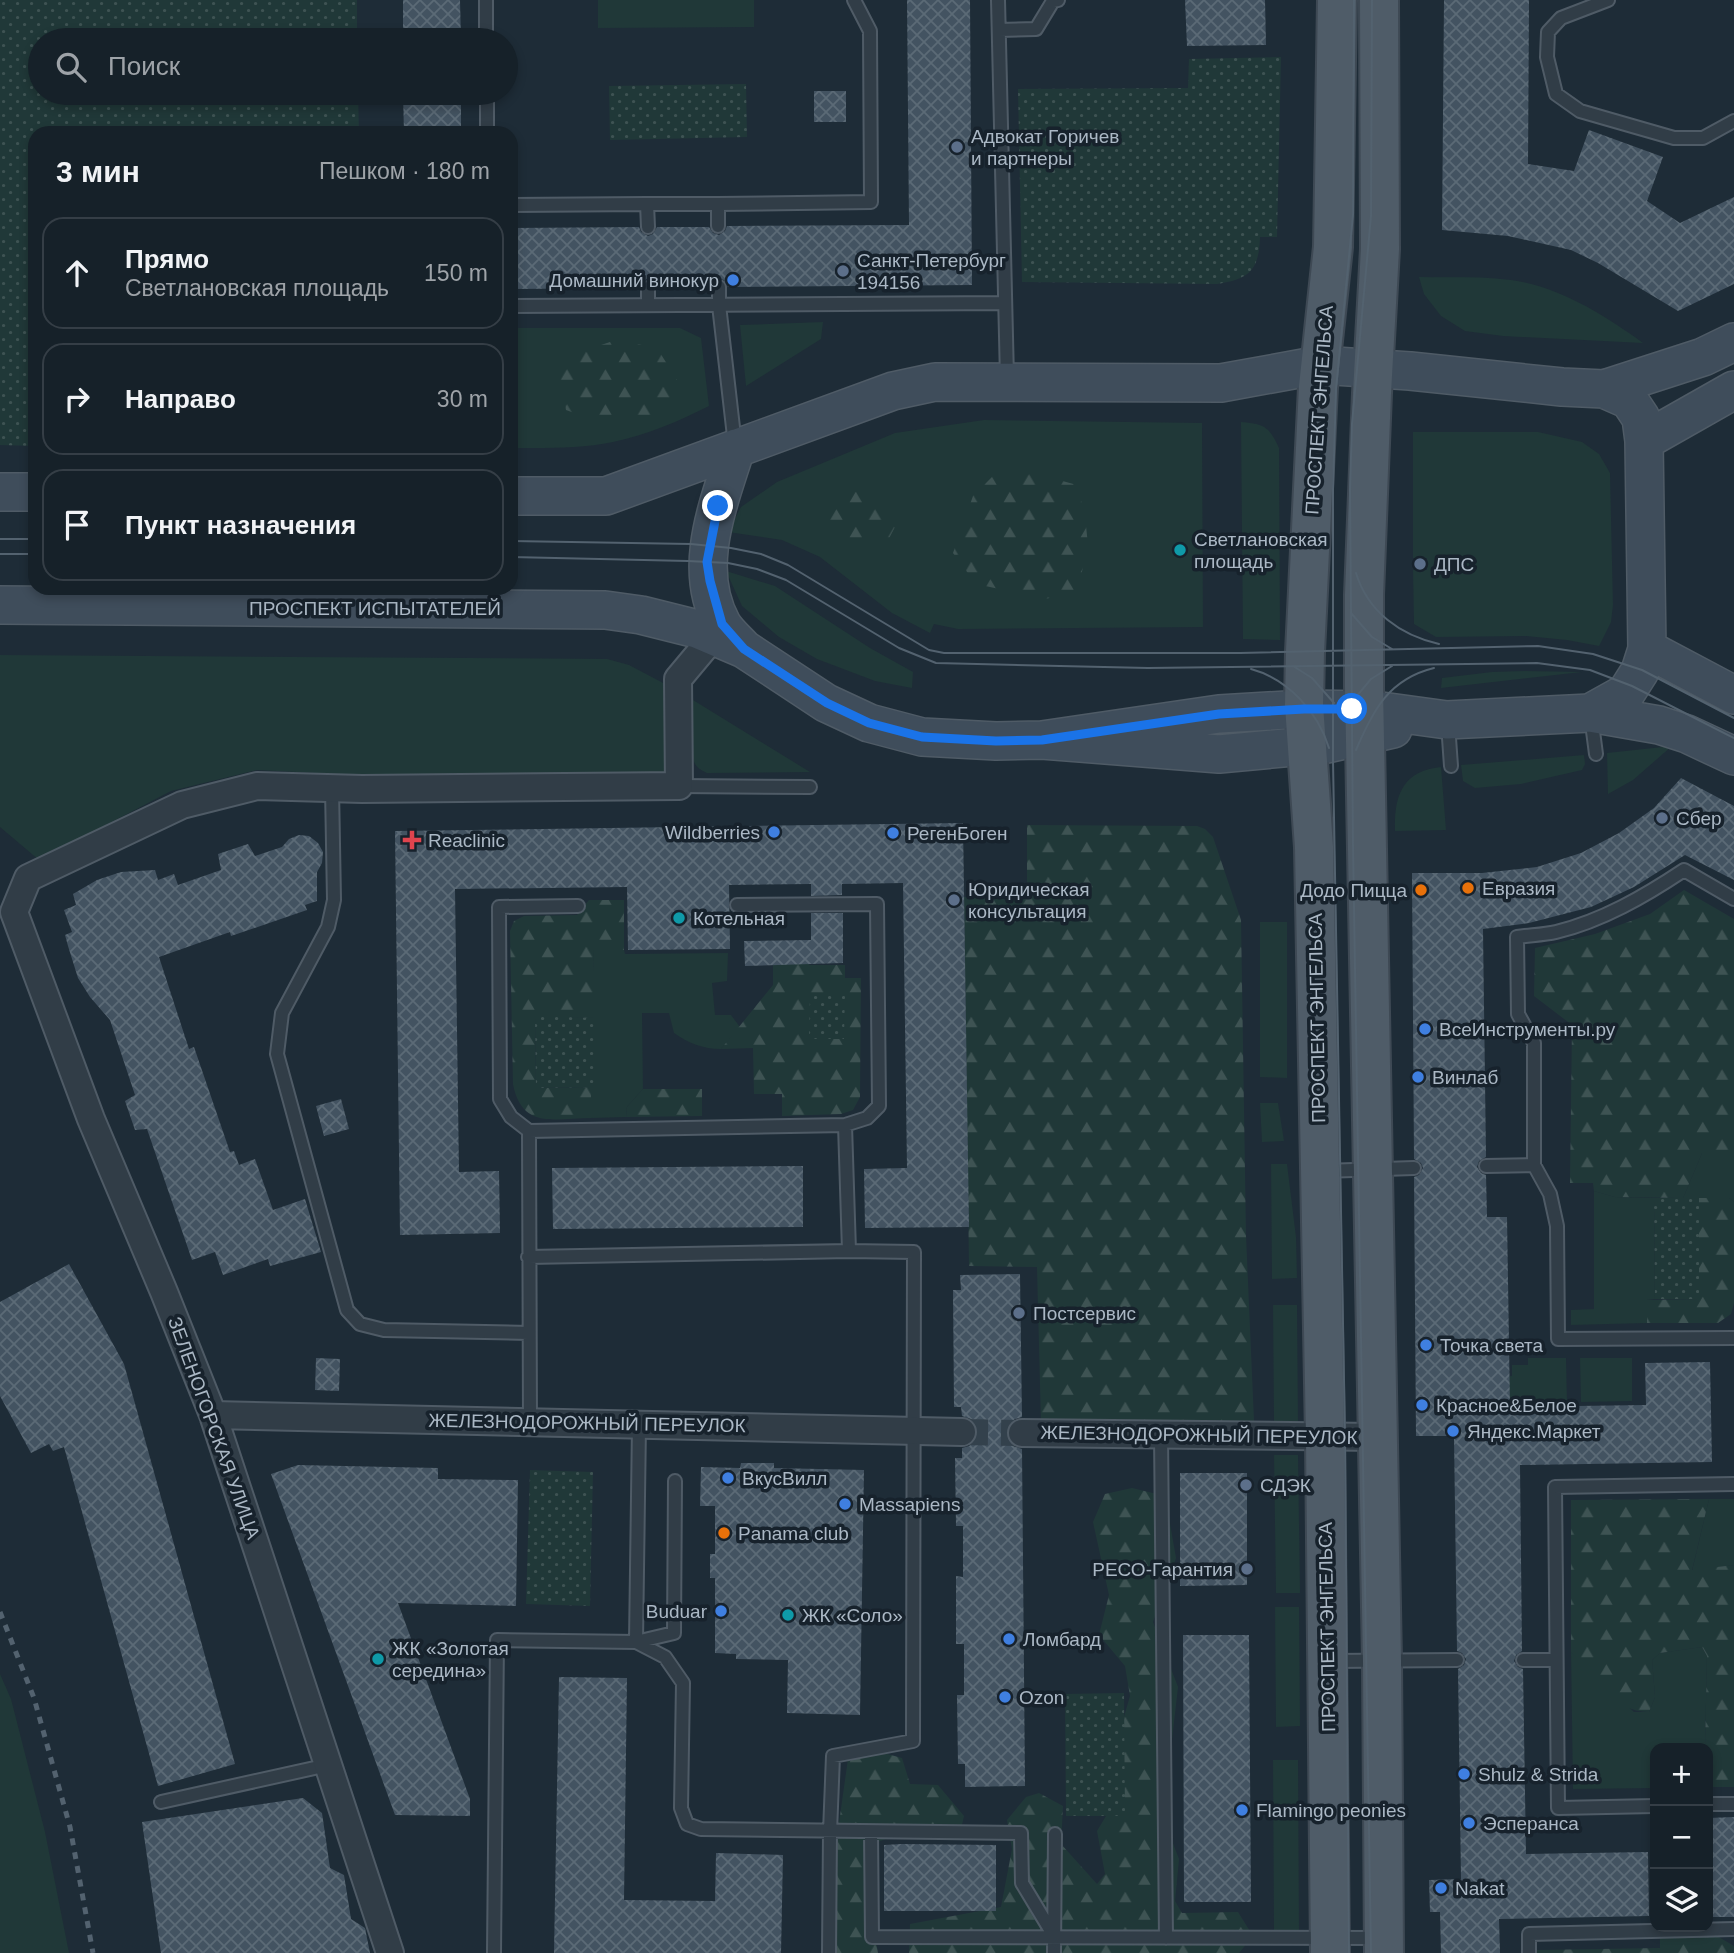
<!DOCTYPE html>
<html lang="ru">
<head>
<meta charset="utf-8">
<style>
	:root { --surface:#162129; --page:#1f2931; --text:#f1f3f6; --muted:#9ea3a8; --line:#353e46 }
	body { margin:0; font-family:Arial,sans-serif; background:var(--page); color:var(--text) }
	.controls { position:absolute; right:21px; bottom:21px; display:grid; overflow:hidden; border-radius:14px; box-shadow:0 4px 10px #0003 }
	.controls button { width:63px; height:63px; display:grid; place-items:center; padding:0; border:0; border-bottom:2px solid var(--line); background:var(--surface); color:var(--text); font:35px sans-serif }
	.stop { position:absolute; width:21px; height:21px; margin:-16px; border:5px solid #1a73e8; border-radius:50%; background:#fff }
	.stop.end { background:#1a73e8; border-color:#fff; box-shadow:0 2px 7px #0008 }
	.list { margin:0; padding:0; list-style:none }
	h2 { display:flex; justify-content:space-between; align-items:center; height:91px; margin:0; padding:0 28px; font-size:30px }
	h2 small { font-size:23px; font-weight:400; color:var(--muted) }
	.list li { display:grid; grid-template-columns:46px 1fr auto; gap:21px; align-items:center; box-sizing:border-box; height:112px; margin:0 14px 14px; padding:0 14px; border:2px solid var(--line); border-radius:21px }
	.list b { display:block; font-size:26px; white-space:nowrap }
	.list p { margin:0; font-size:23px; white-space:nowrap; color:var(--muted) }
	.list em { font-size:23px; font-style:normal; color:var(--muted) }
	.icon { flex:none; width:38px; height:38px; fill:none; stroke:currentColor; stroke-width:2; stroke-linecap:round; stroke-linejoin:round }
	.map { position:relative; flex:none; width:1734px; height:1953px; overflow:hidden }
	.search { position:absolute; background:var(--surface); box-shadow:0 4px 10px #0003; left:28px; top:28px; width:490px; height:77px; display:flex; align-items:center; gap:18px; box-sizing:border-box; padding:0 24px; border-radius:38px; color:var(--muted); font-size:26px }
	.panel { position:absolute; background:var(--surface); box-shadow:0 4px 10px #0003; left:28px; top:126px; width:490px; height:469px; border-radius:21px }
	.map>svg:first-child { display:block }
	.green { fill:#203838 }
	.forest { fill:url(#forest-firs) }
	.park { fill:url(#park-dots) }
	.building { fill:url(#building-cross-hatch) }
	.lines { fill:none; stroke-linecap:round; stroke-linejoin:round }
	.minor-tunnel { stroke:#33414c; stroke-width:26; stroke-dasharray:26 13; stroke-linecap:butt }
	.service-casing { stroke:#4f5b66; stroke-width:16 }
	.minor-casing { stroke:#4f5b66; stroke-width:30 }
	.secondary-casing { stroke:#4f5b66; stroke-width:40 }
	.primary-casing { stroke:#3e4954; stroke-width:42 }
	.service { stroke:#313d47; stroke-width:12 }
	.minor { stroke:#313d47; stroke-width:26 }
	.secondary { stroke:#3f4d5b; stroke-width:37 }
	.primary { stroke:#4f5c68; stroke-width:38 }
	.tram { stroke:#53626f; stroke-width:2 }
	.rail { stroke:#53626f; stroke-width:5; stroke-dasharray:7 7; stroke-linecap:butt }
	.route { stroke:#1a73e8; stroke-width:9 }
	.service-dot { fill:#5c6f8a; stroke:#17222c; stroke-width:2.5 }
	.shop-dot { fill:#3f7fe0; stroke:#17222c; stroke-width:2.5 }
	.culture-dot { fill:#0f9aa8; stroke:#17222c; stroke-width:2.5 }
	.health-dot { fill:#e0444e; stroke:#17222c; stroke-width:2.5 }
	.food-dot { fill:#e8710a; stroke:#17222c; stroke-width:2.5 }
	.labels { text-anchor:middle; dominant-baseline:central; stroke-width:7; stroke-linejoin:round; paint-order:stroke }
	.poi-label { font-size:19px; fill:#abb8c5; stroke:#17222c; text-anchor:start }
	.street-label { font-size:19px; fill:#abb8c5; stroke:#17222c }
</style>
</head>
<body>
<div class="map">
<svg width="1734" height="1953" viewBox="0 0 1734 1953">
	<defs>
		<pattern id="forest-firs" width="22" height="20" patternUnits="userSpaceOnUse" patternTransform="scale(1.75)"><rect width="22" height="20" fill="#203838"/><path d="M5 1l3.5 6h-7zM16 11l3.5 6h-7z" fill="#3e5353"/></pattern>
		<pattern id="park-dots" width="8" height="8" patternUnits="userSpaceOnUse" patternTransform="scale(1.75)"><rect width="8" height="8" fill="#203838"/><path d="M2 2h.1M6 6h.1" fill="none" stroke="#3e5353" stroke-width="1.8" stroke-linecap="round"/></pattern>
		<pattern id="building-cross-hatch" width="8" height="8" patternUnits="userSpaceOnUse" patternTransform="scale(1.75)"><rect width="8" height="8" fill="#435361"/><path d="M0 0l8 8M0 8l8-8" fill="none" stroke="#5b6a76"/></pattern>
	</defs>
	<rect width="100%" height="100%" fill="#1e2c37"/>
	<path class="green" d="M598,0H754V27L598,28Z
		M1419,277C1449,278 1481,276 1511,280C1560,287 1604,315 1643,343L1503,336L1465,331L1441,316L1424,294Z
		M823,322L821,339L746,386L740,325Z
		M511,328H680L701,338L709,406C679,421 647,435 613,442C580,449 545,448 511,448Z
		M984,420L1202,423L1203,627L958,629L934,624L930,633L892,613L820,557L782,540L728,532L741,507L777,482L895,433Z
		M1241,422C1264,424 1269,426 1279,448L1280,640L1243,639Z
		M1413,432H1538L1582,442L1599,454L1610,473L1613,605L1611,622L1599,646L1567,640L1526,636L1436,637L1414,624L1413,570H1427V558H1413Z
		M726,571L775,586L870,648L913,672L912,688L875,681L817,659L779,637L742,606Z
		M0,655L607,659L629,665L667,685L668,773L375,776L257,770L171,791L39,860L0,827Z
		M1525,671L1582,672L1441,688L1442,678L1492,672Z
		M693,700L810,772L707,773C699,769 695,767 693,758Z
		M1672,746L1633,780L1608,794L1607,753Z
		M1584,755L1585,764L1582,770L1521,784L1475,788L1463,781L1461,765Z
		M1441,767L1446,830L1395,831C1394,796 1402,771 1441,767Z
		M1260,922H1287V1078L1260,1077Z
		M593,950H624L625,954L728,953L727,981L712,983L715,1015H731L740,1027L721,1049C703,1049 688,1043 674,1033L669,1013H642L643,1089L627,1107L626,1117L591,1118V1087H596Z
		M1260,1103H1278L1284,1141L1262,1142Z
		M1702,1153H1734V1202L1729,1198H1683Z
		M1271,1164H1287L1296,1237L1297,1278L1272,1279Z
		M1594,1191L1615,1197L1654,1198L1655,1299L1647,1300V1323L1571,1325V1310L1594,1309Z
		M1273,1305H1297L1298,1421H1274Z
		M1528,1358H1566L1567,1404H1517L1516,1414H1493L1492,1377L1512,1376V1365H1528Z
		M1580,1358H1632V1401L1581,1402Z
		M1274,1455H1298L1300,1593H1276Z
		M1709,1499H1734V1565L1692,1571Z
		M1299,1607L1300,1726L1276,1727L1275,1607Z
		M1702,1647L1707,1656L1705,1748H1655V1788L1573,1789L1571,1652L1634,1712H1649L1655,1697L1652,1660L1660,1653Z
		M0,1674L11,1699L45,1832L69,1953H0Z
		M1273,1760H1298L1299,1931H1274Z"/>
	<path class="forest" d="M616,340L657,348L684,391L671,413L602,423L566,410L558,365L586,350Z
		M1030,472L1077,485L1085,516L1088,545L1078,589L1046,599L976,584L953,553L973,496L993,476Z
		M848,489L860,493L867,502L885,507L886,515L895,527L887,542H877L869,536L849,546L840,532L827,528L821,517L830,503Z
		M1027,825L1197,826L1205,829L1213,837L1241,920L1246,1236L1254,1421L1041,1422L1037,1267L969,1266L964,897L1027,895Z
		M1684,890L1734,919V1153H1702L1683,1198L1615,1197L1594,1191L1593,1183H1570L1572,1025L1534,996L1535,948L1595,934L1650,914Z
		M589,900H624V950H593L596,1018L535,1017L536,1088L591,1087V1118C554,1118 522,1130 513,1084L510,931L514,921L524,916L577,915Z
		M809,949V965H845V978H861L860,1097L853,1110L841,1114L782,1116V1094H754L753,1048L721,1049L773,985V950Z
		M643,1089H702V1116L626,1117L627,1107Z
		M1699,1198H1729L1734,1202V1303L1731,1314L1718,1323H1647V1300L1699,1299Z
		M1132,1488L1165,1496L1176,1558L1153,1622L1178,1687L1163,1818L1179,1859L1175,1901L1182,1913L1238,1912L1253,1936L1239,1953H909L910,1924L1001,1907L1012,1849L1007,1820L1026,1797L1039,1793L1063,1806L1061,1844L1097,1884L1105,1874L1097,1831L1118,1796L1114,1752L1130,1696L1125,1666L1099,1635L1109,1595L1093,1522L1105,1494Z
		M1709,1499L1692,1570L1734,1565V1787H1708V1748H1705L1707,1656L1702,1647L1660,1653L1652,1660L1655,1697L1649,1712C1613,1712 1594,1676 1571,1652V1500Z
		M876,1751L902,1758L910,1784L938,1785L964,1816L961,1829L902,1833L875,1843L868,1898L878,1953H835L838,1830L848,1759Z
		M1717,1936L1734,1946V1953H1537V1950L1660,1948V1937Z"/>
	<path class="park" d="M0,0H357V40H40V93H358L359,133H35V446L0,445Z
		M1281,57L1277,237H1260C1259,271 1249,279 1217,284L1022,282L1018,89L1188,88L1189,59Z
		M746,84L747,137L610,140L609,86Z
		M810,993L845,994L844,1039H809Z
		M535,1016L596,1018V1087L536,1088Z
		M1654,1198H1699V1299H1655Z
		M530,1470L593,1472L590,1606L526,1604Z
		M1124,1693L1125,1816H1066L1065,1694Z"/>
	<path class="building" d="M403,0H460L461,40H403Z
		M907,0H970L972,285L728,287L724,280L718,278L712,282L710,287L657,288L653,281L647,279L641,283L639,288L511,289V228L639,227L641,232L648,236L653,234L657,227H709L713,233L719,235L725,231L727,226L909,225Z
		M1185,0H1265L1266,45L1187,46Z
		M1444,0H1529L1528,164L1574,171L1589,130L1663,157L1647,201L1680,223L1734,197V284L1678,311L1598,263L1571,250L1508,236L1442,230Z
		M814,91H846V122H814Z
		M403,93H461V133H404Z
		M1681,778L1734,806V880L1685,855L1634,887L1591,907L1529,923L1483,929L1486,1157L1479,1161L1477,1167L1481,1173L1486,1175L1487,1217H1507L1510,1407L1646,1405L1645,1363L1710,1362L1712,1462L1520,1465L1522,1651L1516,1655L1514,1661L1518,1667L1523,1669L1526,1854L1648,1852L1649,1916L1499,1919L1500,1953H1441L1440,1912H1430L1429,1880L1461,1879L1458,1669L1464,1665L1466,1659L1462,1653L1457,1651L1454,1436H1416L1414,1177L1419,1175L1423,1168L1421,1163L1414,1159L1412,873H1482L1537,867L1581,853L1619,833L1654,808Z
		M963,823L969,1227L865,1228L864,1169L907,1168L903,883L842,884V895L811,896V884L729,885L730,949L628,950L627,887L455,889L459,1172L499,1171L500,1233L400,1235L395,831Z
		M299,835L309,836L318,843L323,852L322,863L317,872V901L305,905L307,910L231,936L230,932L159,957L189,1049L194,1047L230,1152L234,1151L239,1165L255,1159L273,1210L305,1199L321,1252L270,1266L268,1259L223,1275L215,1252L192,1260L147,1129L135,1130L125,1101L135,1095L110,1020L90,997L78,978L68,946L65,935L72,932L64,910L76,905L73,894L97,880L121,872L155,870L158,880L174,874L178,885L221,870L218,854L248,844L255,856L282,847L289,839Z
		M811,913H843V963L745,966L744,941L811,940Z
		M341,1099L349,1129L324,1136L316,1106Z
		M803,1166V1227L553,1229L552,1168Z
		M69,1264L124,1364L235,1764L158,1786L64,1447L53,1451L49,1444L31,1453L0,1396V1302Z
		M1020,1274L1022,1417L1015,1419L1009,1424L1006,1433L1008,1440L1013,1446L1022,1449L1025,1786L965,1787V1764H958L957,1695H964V1644H956V1576L963,1577V1526H956L955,1458H962V1448L969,1446L975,1441L978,1432L975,1424L971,1419L962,1416L961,1407H954L953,1290H961L960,1275Z
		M316,1358L340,1359L339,1391L315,1390Z
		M741,1463H774V1468L864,1470L860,1715L787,1713L788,1660L736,1659V1654L715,1653V1578H710V1554H715V1506H700L701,1467L740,1468Z
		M298,1465L438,1468V1479L518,1480L516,1606L398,1603L470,1799V1816L395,1815L271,1474Z
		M1180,1473H1247V1585L1180,1586Z
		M1183,1635H1249L1251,1902H1184Z
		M559,1677L627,1678L624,1900L715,1901L716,1853L783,1855L781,1953H554Z
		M303,1798L322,1813L330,1868L344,1875L351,1919L365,1928L370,1953H161L142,1822Z
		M1734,1817V1917H1708V1818Z
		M901,1844L996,1845V1911H884V1845Z"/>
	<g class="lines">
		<path class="minor-tunnel" d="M962,1432L1022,1433"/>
		<g class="service-casing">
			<path id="service" d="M486,0V40
				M998,0L1007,378
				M1608,0L1561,18L1548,32L1547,57L1556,94L1580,111L1674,138H1703L1734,121
				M999,30L1036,29L1053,1L1058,0
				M487,93V133
				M647,204H718
				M511,205L647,204L648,227
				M718,226V204L871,202L870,31L854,0
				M719,287V305L735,445
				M648,288V305
				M511,306L1005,303
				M1591,716L1596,754
				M1448,724L1451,766
				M679,786L810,787
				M332,788L334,900L328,927L282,1013L277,1054L347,1310L360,1324L384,1330L529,1333
				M1734,899L1684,870C1645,896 1602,921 1556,932C1543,935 1530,935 1517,937L1518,1014L1534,1043V1165L1550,1194L1557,1226L1558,1339L1734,1338
				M737,905L877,904L879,1106L867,1118L845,1125
				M529,1131L511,1117L500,1099L499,907L578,906
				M1486,1166L1534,1165
				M1323,1171L1414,1168
				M528,1257L849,1251L914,1252L913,1741L833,1756L830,1832L829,1953
				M530,1422L529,1131L845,1125L849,1251
				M1161,1434L1166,1938
				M636,1642L665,1657L683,1683L681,1808L687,1824L701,1829L1021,1833L1022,1883L1054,1936
				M636,1642L674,1633L675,1481
				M1523,1660H1556
				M1331,1661L1457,1660
				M161,1802L328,1765
				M1708,1804H1734
				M1655,1806L1558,1808L1555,1487L1734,1484
				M871,1832L872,1937L1379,1938
				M494,1953L497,1640L636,1642L639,1425
				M1054,1953L1055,1834
				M1529,1953V1934L1734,1929"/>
		</g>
		<g class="minor-casing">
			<path id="minor" d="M213,1415L962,1432
				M1022,1433L1377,1437
				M390,1953L213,1415L164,1292L91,1119L14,912L28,878L182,805L257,786L362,789L679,786L678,679L714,636"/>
		</g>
		<g class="secondary-casing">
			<path id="secondary" d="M1604,389L1703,357L1734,342
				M1644,441L1734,390
				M736,448C719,503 691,568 722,624C727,633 737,641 744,649
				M0,492H35
				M511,496H606L893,391L935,382L1221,383L1320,365L1410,371L1562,387L1604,389L1629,400L1641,418L1644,441L1647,649L1640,671L1626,693L1590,713L1447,720L1374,710L1304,709L1219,714L1042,740
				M0,605L605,610L641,615L697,629L744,649L826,703L869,723L922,737L996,741L1042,740L1219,754L1327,744L1393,729
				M1647,649L1734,695
				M1590,713L1659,725L1687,734L1734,756"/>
		</g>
		<g class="primary-casing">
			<path id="primary" d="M1379,0L1380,249L1372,393L1364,595V687L1382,1661L1384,1953
				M1330,1953L1325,1436L1314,847L1304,705L1305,652L1318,387L1333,247L1337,0"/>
		</g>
		<use href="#service" class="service"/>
		<use href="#minor" class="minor"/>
		<use href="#secondary" class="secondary"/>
		<use href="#primary" class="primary"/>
		<path class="tram" d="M0,539H35
			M511,541L691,544L731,548L761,554L788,565L929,650L944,653H1240L1538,646L1593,654L1642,670L1734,718
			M0,554H35
			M511,557L688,561L728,563L757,569L786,580L899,648L936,663L1148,668L1537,663L1590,670L1632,686L1734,738
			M1356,573C1368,612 1400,635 1439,644
			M1351,613L1372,637L1392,649
			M1293,666L1312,678L1334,703
			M1251,669C1288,679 1318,712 1329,748
			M1351,703L1371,679L1392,666
			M1356,750C1373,710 1389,679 1434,668
			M1349,1953L1345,1436L1333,761V489L1336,389L1353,215L1354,0
			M1371,1953L1353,845L1350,490L1352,424L1371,216L1372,0"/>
		<path class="rail" d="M0,1612L34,1698L70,1827L93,1953"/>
	</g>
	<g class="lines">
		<path class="route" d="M718,506L707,562L710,581L722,624L744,649L827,703L869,723L922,737L996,741L1042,740L1219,714L1304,709H1352"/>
	</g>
	<g class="service-dot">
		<circle cx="957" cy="147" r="7"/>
		<circle cx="843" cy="271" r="7"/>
		<circle cx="1420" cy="564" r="7"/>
		<circle cx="1662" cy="818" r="7"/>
		<circle cx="954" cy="900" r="7"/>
		<circle cx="1019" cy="1313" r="7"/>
		<circle cx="1246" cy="1485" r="7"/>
		<circle cx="1247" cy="1569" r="7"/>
	</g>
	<g class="shop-dot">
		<circle cx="733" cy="280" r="7"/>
		<circle cx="774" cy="832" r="7"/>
		<circle cx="893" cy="833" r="7"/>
		<circle cx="1425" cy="1029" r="7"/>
		<circle cx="1418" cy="1077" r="7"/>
		<circle cx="1426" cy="1345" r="7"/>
		<circle cx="1422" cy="1405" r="7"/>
		<circle cx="1453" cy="1431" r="7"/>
		<circle cx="728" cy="1478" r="7"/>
		<circle cx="845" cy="1504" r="7"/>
		<circle cx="721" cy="1611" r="7"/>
		<circle cx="1009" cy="1639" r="7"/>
		<circle cx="1005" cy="1697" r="7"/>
		<circle cx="1464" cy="1774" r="7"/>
		<circle cx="1242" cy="1810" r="7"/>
		<circle cx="1469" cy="1823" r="7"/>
		<circle cx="1441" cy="1888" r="7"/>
	</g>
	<g class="culture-dot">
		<circle cx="1180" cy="550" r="7"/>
		<circle cx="679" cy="918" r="7"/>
		<circle cx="788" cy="1615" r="7"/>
		<circle cx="378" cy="1659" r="7"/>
	</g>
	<path class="health-dot" d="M408.5 829.5h7v7h7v7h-7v7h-7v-7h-7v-7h7z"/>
	<g class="food-dot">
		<circle cx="1468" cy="888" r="7"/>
		<circle cx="1421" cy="890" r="7"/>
		<circle cx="724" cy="1533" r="7"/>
	</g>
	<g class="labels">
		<g class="poi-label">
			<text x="971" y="136">Адвокат Горичев<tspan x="971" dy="22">и партнеры</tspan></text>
			<text x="857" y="260">Санкт-Петербург<tspan x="857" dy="22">194156</tspan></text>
			<text x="719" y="280" text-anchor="end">Домашний винокур</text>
			<text x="1194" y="539">Светлановская<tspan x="1194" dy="22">площадь</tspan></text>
			<text x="1434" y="564">ДПС</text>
			<text x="1676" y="818">Сбер</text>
			<text x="760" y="832" text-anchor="end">Wildberries</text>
			<text x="907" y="833">РегенБоген</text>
			<text x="428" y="840">Reaclinic</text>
			<text x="1482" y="888">Евразия</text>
			<text x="968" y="889">Юридическая<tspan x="968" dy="22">консультация</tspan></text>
			<text x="1407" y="890" text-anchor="end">Додо Пицца</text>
			<text x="693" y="918">Котельная</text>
			<text x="1439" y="1029">ВсеИнструменты.ру</text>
			<text x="1432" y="1077">Винлаб</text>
			<text x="1033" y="1313">Постсервис</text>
			<text x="1440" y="1345">Точка света</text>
			<text x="1436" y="1405">Красное&amp;Белое</text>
			<text x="1467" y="1431">Яндекс.Маркет</text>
			<text x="742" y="1478">ВкусВилл</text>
			<text x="1260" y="1485">СДЭК</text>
			<text x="859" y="1504">Massapiens</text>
			<text x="738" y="1533">Panama club</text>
			<text x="1233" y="1569" text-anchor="end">РЕСО-Гарантия</text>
			<text x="707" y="1611" text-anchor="end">Buduar</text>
			<text x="802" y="1615">ЖК «Соло»</text>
			<text x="1023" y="1639">Ломбард</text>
			<text x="392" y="1648">ЖК «Золотая<tspan x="392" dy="22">середина»</tspan></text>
			<text x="1019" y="1697">Ozon</text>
			<text x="1478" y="1774">Shulz &amp; Strida</text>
			<text x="1256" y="1810">Flamingo peonies</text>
			<text x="1483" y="1823">Эсперанса</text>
			<text x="1455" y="1888">Nakat</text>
		</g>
		<g class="street-label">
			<text transform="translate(1319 410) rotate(-86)">ПРОСПЕКТ ЭНГЕЛЬСА</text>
			<text x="375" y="608">ПРОСПЕКТ ИСПЫТАТЕЛЕЙ</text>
			<text transform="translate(1317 1018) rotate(-91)">ПРОСПЕКТ ЭНГЕЛЬСА</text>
			<text transform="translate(587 1423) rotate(1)">ЖЕЛЕЗНОДОРОЖНЫЙ ПЕРЕУЛОК</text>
			<text transform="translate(214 1428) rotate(70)">ЗЕЛЕНОГОРСКАЯ УЛИЦА</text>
			<text transform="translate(1199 1435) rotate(1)">ЖЕЛЕЗНОДОРОЖНЫЙ ПЕРЕУЛОК</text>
			<text transform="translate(1327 1627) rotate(-91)">ПРОСПЕКТ ЭНГЕЛЬСА</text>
		</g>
	</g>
</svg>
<div class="controls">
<button>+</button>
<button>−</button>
<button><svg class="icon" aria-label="layers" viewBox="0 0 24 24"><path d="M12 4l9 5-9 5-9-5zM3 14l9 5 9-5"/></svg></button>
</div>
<div class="stop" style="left:1352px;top:709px"></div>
<div class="stop end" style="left:718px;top:506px"></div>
<div class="search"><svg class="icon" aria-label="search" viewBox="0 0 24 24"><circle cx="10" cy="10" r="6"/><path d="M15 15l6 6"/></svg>Поиск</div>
<section class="panel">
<h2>3 мин<small>Пешком · 180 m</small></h2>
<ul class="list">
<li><svg class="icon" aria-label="ahead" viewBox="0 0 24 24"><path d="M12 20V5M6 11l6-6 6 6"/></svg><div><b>Прямо</b><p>Светлановская площадь</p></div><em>150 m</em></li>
<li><svg class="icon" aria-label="right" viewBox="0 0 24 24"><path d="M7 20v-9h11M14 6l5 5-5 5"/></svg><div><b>Направо</b></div><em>30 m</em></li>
<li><svg class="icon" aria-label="arrive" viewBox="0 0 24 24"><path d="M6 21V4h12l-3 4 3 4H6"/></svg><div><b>Пункт назначения</b></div></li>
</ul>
</section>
</div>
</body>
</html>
